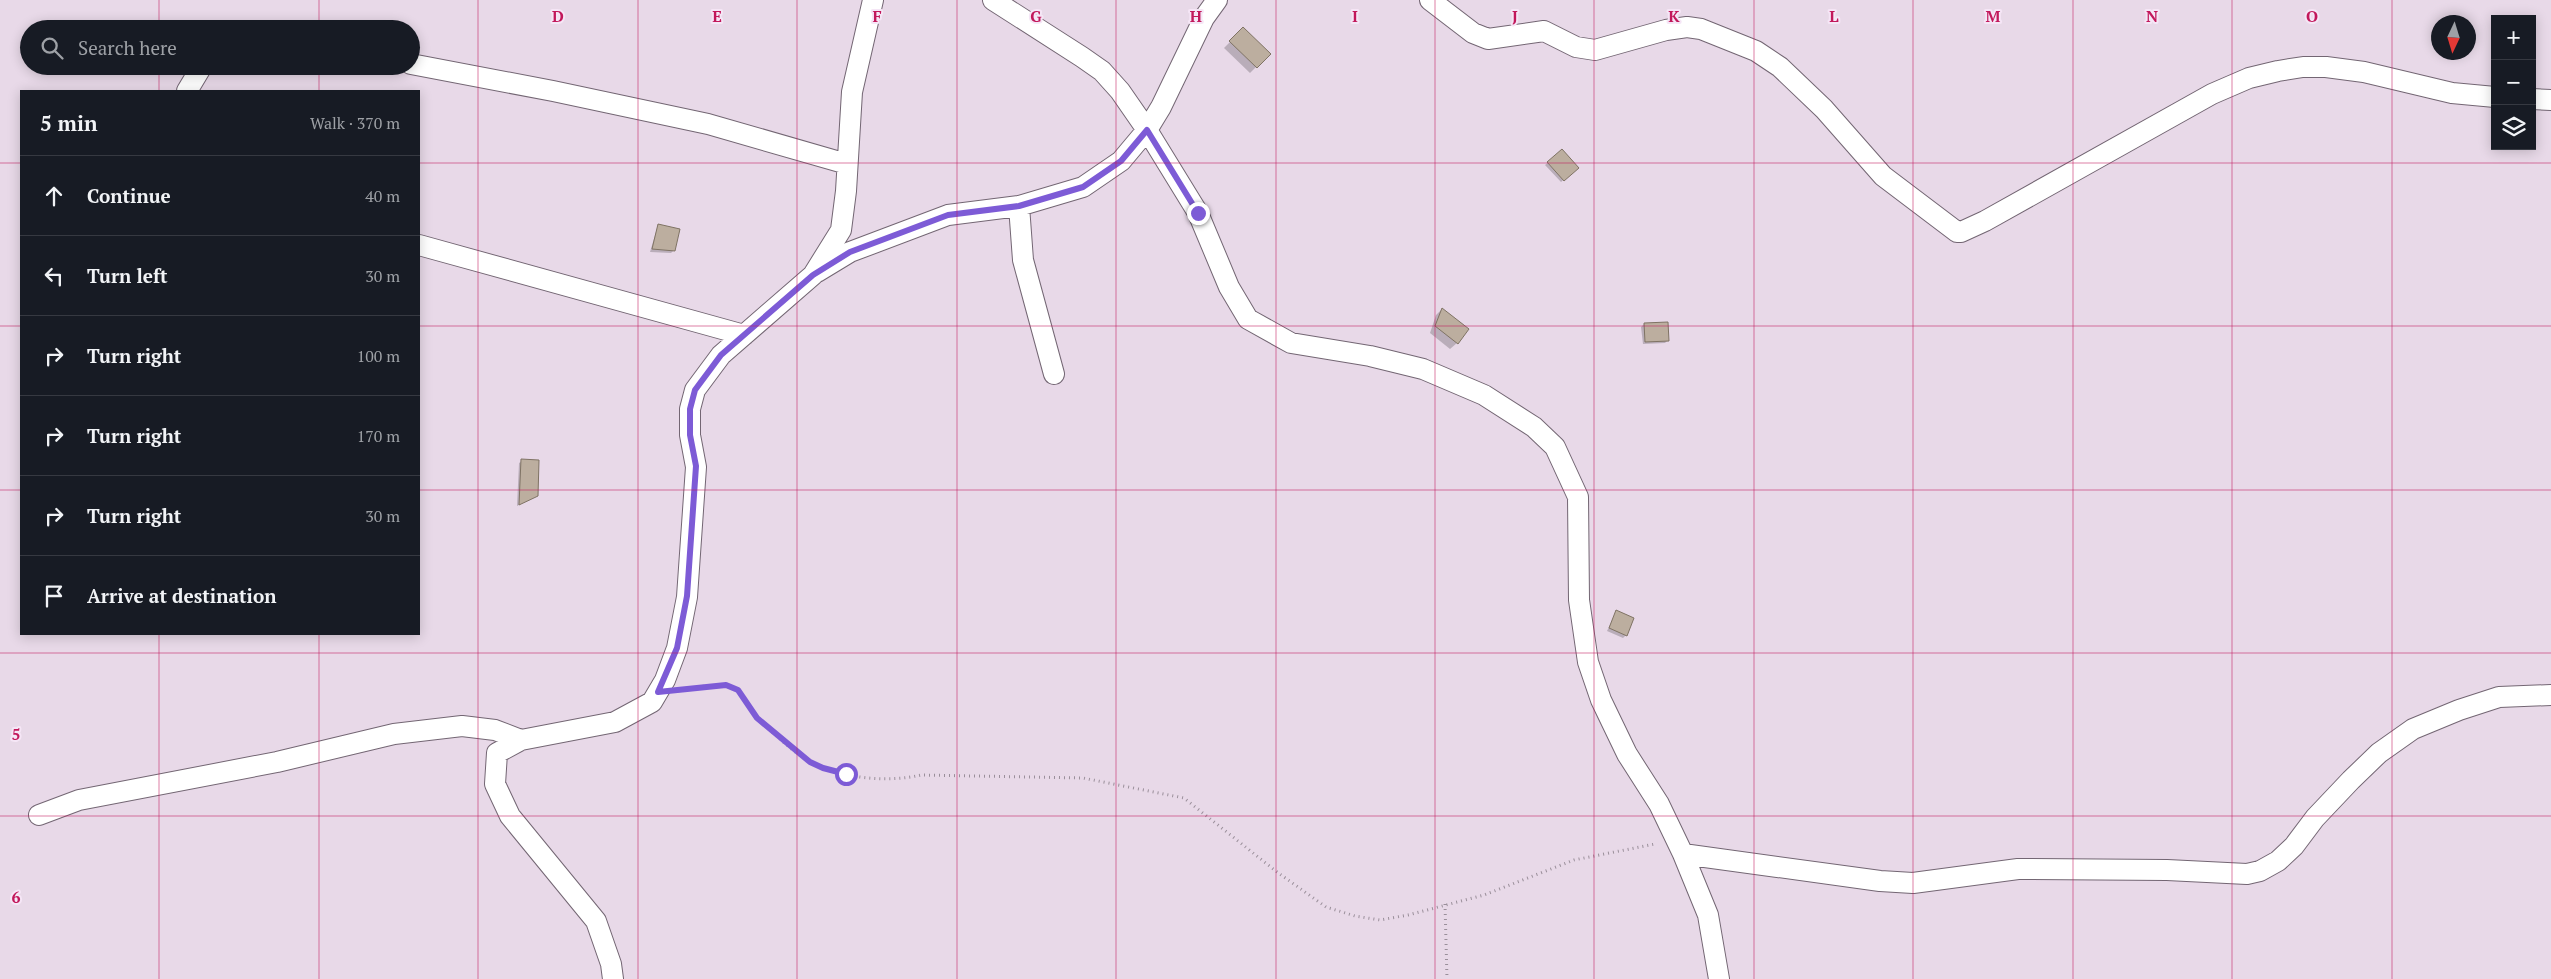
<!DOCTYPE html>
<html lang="en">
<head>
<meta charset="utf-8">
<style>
	:root { --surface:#171b24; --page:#242831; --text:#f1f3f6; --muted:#9ea1a6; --line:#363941 }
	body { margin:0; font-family:"PT Serif",serif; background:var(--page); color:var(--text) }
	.controls { position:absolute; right:15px; top:15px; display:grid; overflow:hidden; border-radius:0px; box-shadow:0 2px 12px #0003 }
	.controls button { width:45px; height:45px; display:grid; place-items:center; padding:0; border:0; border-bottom:1px solid var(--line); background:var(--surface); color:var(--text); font:25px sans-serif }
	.compass { position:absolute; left:2431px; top:15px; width:45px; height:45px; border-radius:50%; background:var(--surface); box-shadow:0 2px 12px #0003; rotate:184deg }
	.stop { position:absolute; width:15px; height:15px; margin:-11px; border:4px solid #7d5bd6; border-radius:50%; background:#fff }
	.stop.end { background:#7d5bd6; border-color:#fff; box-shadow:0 1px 5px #0008 }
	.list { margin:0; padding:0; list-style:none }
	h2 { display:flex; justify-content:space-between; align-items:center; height:65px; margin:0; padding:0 20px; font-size:21px }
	h2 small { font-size:16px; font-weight:400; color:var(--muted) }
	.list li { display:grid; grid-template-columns:32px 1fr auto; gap:15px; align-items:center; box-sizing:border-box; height:80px; padding:0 20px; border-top:1px solid var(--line) }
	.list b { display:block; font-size:19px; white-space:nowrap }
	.list em { font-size:16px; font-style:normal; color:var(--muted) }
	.icon { flex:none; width:28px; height:28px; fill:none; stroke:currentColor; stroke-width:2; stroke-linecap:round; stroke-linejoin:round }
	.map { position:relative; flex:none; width:2551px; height:979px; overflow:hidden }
	.search { position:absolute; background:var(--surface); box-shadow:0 2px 12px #0003; left:20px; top:20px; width:400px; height:55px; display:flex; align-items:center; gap:12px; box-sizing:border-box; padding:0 18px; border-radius:28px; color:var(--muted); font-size:19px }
	.panel { position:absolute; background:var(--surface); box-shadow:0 2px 12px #0003; left:20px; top:90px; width:400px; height:545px; border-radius:0px }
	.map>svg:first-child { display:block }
	.shadow { fill:#0003 }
	.building { fill:#bcae9f; stroke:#7f7364 }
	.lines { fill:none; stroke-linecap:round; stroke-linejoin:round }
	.street-casing { stroke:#736673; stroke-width:22 }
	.path { stroke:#9a8f9a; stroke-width:3; stroke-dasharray:1 4; stroke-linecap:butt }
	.street { stroke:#fff; stroke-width:20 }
	.route { stroke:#7d5bd6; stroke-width:6 }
	.grid { fill:none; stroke:#c2185b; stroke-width:1; stroke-opacity:0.55 }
	.grid-label { font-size:16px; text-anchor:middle; font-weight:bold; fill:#c2185b; stroke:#f5e6f6; stroke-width:4; stroke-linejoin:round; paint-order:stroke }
</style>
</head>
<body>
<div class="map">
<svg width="2551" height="979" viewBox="0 0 2551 979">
	<rect width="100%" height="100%" fill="#e8d9e8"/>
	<path class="shadow" d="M1243,29L1269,54L1250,73L1224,48Z
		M1562,151L1577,168L1561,182L1545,165Z
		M658,225L674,250L671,253L650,252Z
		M1442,309L1457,343L1450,349L1430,333L1436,315Z
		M1644,324L1667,341L1665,343L1643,344L1641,327Z
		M522,461L537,495L517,506L519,463Z
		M1616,612L1626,635L1623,638L1607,631Z"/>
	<path class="building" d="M1243,27L1271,54L1257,68L1229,41Z
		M1562,149L1579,168L1564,181L1547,162Z
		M658,224L680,229L675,251L652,249Z
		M1442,308L1469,329L1458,344L1435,326Z
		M1668,322L1669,341L1645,342L1644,323Z
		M521,459L539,460L538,496L519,505Z
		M1616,610L1634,618L1627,636L1609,628Z"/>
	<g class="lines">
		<g class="street-casing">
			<path id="street" d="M993,0L1082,57L1102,71L1120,91L1147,130L1198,213L1229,287L1248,319L1291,343L1370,356L1423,369L1484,395L1534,427L1555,447L1578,497L1579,600L1588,662L1601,700L1627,754L1659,804L1683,854L1708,915L1719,979
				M1430,0L1473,33L1488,39L1544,31L1576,47L1595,50L1666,30L1687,27L1701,29L1756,51L1780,67L1824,109L1883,176L1957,232H1961L1985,221L2212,94L2249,78L2278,71L2303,67H2326L2364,72L2452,93L2495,97
				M411,64L553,91L708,124L847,164
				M187,91L202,66
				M2532,99L2551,100
				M1019,206L1023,260L1054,374
				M419,245L744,335
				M817,272L850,252L948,215L1019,206L1083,187L1121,161L1147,130L1161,107L1204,18L1217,0
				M39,815L79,800L277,762L394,734L462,726L495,730L521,740
				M1683,854L1880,881L1913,883L2018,869L2167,870L2247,874L2260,871L2278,861L2294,846L2315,818L2351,780L2379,753L2413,729L2459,710L2499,697L2551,695
				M613,979L611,964L596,921L510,816L495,784L497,753L521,740L615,722L652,702L665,680L677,648L687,597L696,467L690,435V409L695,390L721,355L813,275L841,230L846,191L852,92L873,0"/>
		</g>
		<path class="path" d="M683,689C699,687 722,682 736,690C746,695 750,712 759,720C777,736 800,760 823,768C852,779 891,782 921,775L1083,778L1184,798L1277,872L1326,907L1355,916L1380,920L1408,915L1484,895L1574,860L1655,844
			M1445,904L1447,979"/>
		<use href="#street" class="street"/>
	</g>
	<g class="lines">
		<path class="route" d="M846,774L823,768L810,762L757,718L738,690L726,685L658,692L677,648L687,596L696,466L690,435V409L695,390L721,355L813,275L850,252L948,215L1019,206L1083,187L1121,161L1147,130L1198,213"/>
	</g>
	<path class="grid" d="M159,0V29M319,0V29M478,0V979M638,0V979M797,0V979M957,0V979M1116,0V979M1276,0V979M1435,0V979M1594,0V979M1754,0V979M1913,0V979M2073,0V979M2232,0V979M2392,0V979M159,66V91M319,66V91M0,163H21M419,163H2551M0,326H21M419,326H2551M0,490H21M419,490H2551M159,634V979M319,634V979M0,653H2551M0,816H2551"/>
	<g class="grid-label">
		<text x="558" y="22">D</text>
		<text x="717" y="22">E</text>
		<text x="877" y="22">F</text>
		<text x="1036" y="22">G</text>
		<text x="1196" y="22">H</text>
		<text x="1355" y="22">I</text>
		<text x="1515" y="22">J</text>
		<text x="1674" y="22">K</text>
		<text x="1834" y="22">L</text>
		<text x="1993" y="22">M</text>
		<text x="2152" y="22">N</text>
		<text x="2312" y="22">O</text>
		<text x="16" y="740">5</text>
		<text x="16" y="903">6</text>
	</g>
</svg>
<div class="controls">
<button>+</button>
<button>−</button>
<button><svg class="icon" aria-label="layers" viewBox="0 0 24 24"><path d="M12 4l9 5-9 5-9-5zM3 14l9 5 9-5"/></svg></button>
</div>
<svg class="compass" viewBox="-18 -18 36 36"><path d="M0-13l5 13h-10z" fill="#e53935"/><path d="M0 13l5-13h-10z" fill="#9ea1a6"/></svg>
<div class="stop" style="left:846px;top:774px"></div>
<div class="stop end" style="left:1198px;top:213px"></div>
<div class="search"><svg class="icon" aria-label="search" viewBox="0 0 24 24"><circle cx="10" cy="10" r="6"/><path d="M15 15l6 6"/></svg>Search here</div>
<section class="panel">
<h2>5 min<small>Walk · 370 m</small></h2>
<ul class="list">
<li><svg class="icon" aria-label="ahead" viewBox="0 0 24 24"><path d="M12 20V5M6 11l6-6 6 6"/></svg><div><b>Continue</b></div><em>40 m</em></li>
<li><svg class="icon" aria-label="left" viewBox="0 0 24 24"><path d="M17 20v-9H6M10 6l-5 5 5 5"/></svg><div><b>Turn left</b></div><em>30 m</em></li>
<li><svg class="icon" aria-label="right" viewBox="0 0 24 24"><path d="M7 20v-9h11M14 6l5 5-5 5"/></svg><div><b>Turn right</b></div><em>100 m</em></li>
<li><svg class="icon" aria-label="right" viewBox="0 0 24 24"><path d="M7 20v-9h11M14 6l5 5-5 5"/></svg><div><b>Turn right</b></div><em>170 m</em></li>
<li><svg class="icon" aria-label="right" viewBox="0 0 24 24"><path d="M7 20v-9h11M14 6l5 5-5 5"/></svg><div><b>Turn right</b></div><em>30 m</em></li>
<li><svg class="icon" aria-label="arrive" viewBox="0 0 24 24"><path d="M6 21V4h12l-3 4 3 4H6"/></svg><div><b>Arrive at destination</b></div></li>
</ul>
</section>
</div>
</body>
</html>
